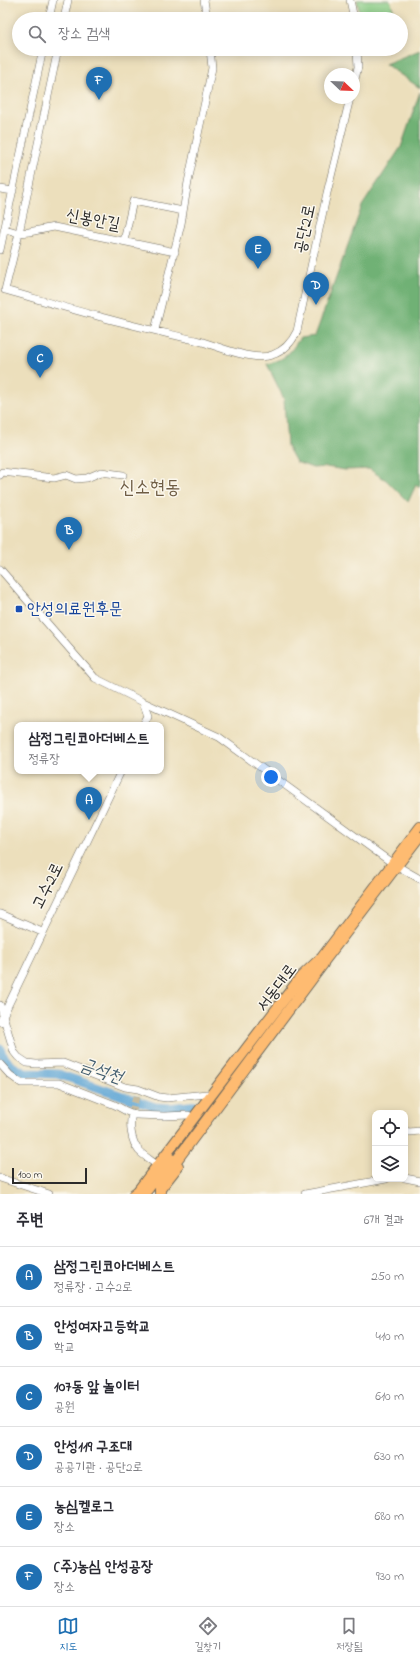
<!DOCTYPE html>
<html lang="ko">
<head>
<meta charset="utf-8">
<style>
	:root { --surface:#fff; --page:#f2f2f3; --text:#2b2b33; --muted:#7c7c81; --line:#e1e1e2; --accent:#1f6fb2 }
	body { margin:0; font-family:"Indie Flower","Poor Story",sans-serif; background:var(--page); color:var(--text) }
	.controls { position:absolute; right:12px; bottom:12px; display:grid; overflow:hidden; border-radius:8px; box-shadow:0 2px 10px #0003 }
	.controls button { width:36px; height:36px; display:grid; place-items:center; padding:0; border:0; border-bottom:1px solid var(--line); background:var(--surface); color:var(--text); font:20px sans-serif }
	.compass { position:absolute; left:324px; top:68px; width:36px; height:36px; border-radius:50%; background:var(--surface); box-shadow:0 2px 10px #0003; rotate:113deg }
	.scale { position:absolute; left:12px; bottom:10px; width:75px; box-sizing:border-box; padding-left:4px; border:2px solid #2b2b2b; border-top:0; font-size:11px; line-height:14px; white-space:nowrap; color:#2b2b2b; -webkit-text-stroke:3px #fbf7ec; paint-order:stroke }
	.you { position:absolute; left:271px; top:777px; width:14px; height:14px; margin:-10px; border:3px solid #fff; border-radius:50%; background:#1a73e8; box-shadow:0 0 0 6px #1a73e833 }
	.badge { display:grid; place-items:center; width:26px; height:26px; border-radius:50%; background:var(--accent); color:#fff; font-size:13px; font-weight:700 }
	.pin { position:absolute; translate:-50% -33px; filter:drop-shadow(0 1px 2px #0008) }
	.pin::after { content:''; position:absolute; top:21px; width:14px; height:12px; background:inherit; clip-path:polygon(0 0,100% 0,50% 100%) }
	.popup { position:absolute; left:14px; top:722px; width:150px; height:52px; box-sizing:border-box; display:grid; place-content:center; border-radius:8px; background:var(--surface); filter:drop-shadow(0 1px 3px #0005); font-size:13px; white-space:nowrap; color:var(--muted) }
	.popup b { font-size:15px; color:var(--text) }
	.popup::after { content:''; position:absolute; left:50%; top:100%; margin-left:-8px; border:8px solid transparent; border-top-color:var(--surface) }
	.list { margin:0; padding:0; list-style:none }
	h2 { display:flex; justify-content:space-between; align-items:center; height:52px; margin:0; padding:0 16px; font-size:17px }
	h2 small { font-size:13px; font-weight:400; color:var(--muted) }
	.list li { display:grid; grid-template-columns:26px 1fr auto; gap:12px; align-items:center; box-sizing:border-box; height:60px; padding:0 16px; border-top:1px solid var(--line) }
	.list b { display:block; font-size:15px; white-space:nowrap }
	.list p { margin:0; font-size:13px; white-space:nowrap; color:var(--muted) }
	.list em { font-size:13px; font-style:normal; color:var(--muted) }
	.icon { flex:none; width:22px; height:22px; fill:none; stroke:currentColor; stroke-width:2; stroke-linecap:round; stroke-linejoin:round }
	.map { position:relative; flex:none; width:420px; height:1194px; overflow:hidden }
	.search { position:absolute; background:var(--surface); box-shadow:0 2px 10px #0003; left:12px; right:12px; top:12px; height:44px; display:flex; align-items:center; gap:10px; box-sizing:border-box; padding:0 14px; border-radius:22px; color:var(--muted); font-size:15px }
	.sheet { height:412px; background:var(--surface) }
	nav { display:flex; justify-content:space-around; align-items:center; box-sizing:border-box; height:56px; border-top:1px solid var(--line); background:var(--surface); font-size:11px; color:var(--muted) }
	nav a { display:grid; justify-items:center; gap:2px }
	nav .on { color:var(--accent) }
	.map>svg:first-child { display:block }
	.green { fill:#8bce87; stroke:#5b7c59 }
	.forest { fill:#70b174; stroke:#4e6e50 }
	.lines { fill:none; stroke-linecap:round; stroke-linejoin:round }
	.river { stroke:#5fa6d5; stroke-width:9 }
	.minor-tunnel { stroke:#c5bb9f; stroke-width:7; stroke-dasharray:7 3.5; stroke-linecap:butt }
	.minor-casing { stroke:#6f6a5e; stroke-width:8 }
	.major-casing { stroke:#6f6a5e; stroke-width:10 }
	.highway-casing { stroke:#6f6a5e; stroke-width:12 }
	.minor { stroke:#fff; stroke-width:7 }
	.major { stroke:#febb71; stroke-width:8 }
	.highway { stroke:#febb71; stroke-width:10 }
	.transit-dot { fill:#1a4fb4; stroke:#fbf7ec; stroke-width:1.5 }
	.labels { text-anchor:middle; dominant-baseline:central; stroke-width:3; stroke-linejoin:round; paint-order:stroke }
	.street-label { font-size:17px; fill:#2b2b2b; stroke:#fbf7ec }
	.transit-label { font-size:17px; fill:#164399; stroke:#fbf7ec; text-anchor:start }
	.water-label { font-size:18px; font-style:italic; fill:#405c6f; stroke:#fbf7ec }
	.quarter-label { font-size:19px; fill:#6f5d44; stroke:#fbf7ec }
</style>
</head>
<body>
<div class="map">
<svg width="420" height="1194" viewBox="0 0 420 1194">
	<rect width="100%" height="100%" fill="#fbf7ec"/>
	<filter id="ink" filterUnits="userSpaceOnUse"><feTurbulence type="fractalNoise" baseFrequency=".025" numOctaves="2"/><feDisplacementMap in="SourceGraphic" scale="8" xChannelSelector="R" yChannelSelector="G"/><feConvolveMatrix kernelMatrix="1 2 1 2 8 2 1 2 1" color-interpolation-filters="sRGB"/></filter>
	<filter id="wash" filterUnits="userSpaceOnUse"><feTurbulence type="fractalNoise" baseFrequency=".012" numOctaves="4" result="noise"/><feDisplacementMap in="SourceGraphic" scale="16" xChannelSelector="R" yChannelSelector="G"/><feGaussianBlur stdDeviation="0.9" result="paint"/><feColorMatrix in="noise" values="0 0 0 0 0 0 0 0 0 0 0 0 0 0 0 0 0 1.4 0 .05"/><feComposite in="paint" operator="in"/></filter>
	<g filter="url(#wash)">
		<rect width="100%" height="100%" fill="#ecdfbc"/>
		<path class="green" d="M357,0H390L394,12L374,19H361Z"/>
		<path class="forest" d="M420,50V88L385,64Z
			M420,92V487L416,485L408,502L386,480L369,469L345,470L326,467L313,468L296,462L287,446L284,399L267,364C286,359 289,354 300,338L315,336L362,206L401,147Z"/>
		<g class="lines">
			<path class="river" d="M0,1049L2,1054L10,1065L25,1073L58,1074L155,1107L168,1108L200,1105"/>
		</g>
	</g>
	<g filter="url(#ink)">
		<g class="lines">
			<path class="minor-tunnel" d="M132,1113L138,1089"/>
			<g class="minor-casing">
				<path id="minor" d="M204,0L207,19
					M350,0L354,19
					M49,19L53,0
					M64,19L68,0
					M354,83L358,67L357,49
					M0,189L13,191
					M5,229L19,233L29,232L54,227L175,252
					M124,241L133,201L183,211
					M0,250L43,49
					M5,290C37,299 69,309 101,317C133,326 166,333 199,341C218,346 252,362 272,355C284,351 292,342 297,331L327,193L350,98
					M5,290L19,233L58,49
					M155,330L181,224L188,182L212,68L210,49
					M0,475L2,472L54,478L66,475L76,479L87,478L101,472L123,475
					M0,569L95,678L143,702L148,716L143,725
					M143,702L219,737L392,863L420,879
					M0,914L42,932
					M0,1005L14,1052L18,1057L27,1063L36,1064L63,1063L125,1087L138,1089L159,1097L167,1098L207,1094
					M0,1022L121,771
					M0,1064L10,1075L21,1083H59L115,1105L126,1111L136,1115L164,1116L188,1115
					M132,1113C129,1125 131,1141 139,1151C144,1156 152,1161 157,1165
					M405,1131L409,1132L420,1131
					M0,1178L49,1194
					M405,1178L420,1181
					M305,1194L386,1179"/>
			</g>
			<g class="major-casing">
				<path id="major" d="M319,960L420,826
					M323,964L420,837"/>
			</g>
			<g class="highway-casing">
				<path id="highway" d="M170,1169L323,964
					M134,1194L138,1191L301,977L319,960
					M144,1194L171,1159
					M160,1194V1189L178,1166"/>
			</g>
			<use href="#minor" class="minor"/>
			<use href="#major" class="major"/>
			<use href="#highway" class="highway"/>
		</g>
	</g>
	<rect class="transit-dot" x="15" y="605" width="8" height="8" rx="2"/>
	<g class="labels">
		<g class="street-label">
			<text transform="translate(93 220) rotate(11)">신봉안길</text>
			<text transform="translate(305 229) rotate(-78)">공단2로</text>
			<text transform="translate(48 886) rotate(-64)">고수2로</text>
			<text transform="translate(277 988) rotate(-53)">서동대로</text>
		</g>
		<g class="transit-label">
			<text x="27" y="609">안성의료원후문</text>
		</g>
		<g class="water-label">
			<text transform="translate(101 1072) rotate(19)">금석천</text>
		</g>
		<g class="quarter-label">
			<text x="150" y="488">신소현동</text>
		</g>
	</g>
</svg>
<div class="controls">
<button><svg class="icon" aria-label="locate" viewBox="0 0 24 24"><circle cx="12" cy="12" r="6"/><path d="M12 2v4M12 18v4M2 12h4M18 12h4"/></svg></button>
<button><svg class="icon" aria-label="layers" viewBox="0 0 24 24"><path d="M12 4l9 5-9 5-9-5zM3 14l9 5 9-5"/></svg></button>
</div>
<svg class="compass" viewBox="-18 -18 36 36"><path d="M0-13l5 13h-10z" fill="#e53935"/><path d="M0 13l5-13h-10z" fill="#7c7c81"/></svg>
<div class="scale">100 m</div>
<div class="you"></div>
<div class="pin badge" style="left:89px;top:820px">A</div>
<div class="popup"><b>삼정그린코아더베스트</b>정류장</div>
<div class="pin badge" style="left:69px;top:550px">B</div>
<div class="pin badge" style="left:40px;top:378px">C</div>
<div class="pin badge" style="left:316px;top:305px">D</div>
<div class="pin badge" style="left:258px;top:269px">E</div>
<div class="pin badge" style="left:99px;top:100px">F</div>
<div class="search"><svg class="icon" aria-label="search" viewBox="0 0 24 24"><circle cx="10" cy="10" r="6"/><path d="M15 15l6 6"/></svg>장소 검색</div>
</div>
<section class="sheet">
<h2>주변<small>6개 결과</small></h2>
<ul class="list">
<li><span class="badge">A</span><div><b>삼정그린코아더베스트</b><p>정류장 · 고수2로</p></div><em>250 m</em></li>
<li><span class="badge">B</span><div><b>안성여자고등학교</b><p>학교</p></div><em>410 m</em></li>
<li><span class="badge">C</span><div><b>107동 앞 놀이터</b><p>공원</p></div><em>610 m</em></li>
<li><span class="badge">D</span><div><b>안성119 구조대</b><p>공공기관 · 공단2로</p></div><em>630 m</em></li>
<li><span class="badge">E</span><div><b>농심켈로그</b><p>장소</p></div><em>680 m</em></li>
<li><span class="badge">F</span><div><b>(주)농심 안성공장</b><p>장소</p></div><em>930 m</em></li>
</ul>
</section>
<nav>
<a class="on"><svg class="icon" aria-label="map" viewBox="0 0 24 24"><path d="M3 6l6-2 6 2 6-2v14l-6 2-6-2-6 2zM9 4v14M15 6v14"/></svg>지도</a>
<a><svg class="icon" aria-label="directions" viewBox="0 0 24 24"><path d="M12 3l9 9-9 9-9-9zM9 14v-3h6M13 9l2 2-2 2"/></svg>길찾기</a>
<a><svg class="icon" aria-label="saved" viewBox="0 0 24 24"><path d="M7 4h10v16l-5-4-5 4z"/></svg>저장됨</a>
</nav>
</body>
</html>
